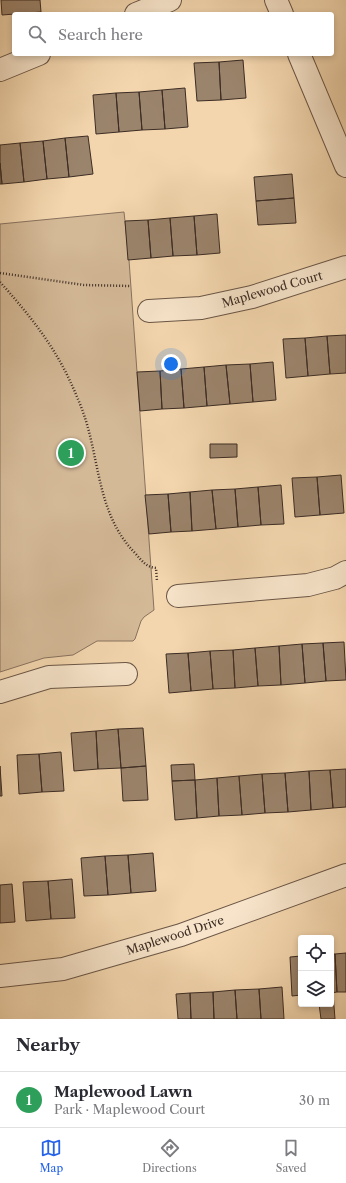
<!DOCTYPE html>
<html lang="en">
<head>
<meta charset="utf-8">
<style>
	:root { --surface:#fff; --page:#f7f7f7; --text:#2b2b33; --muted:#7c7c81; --line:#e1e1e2; --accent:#2563eb }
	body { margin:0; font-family:"Libre Caslon Text",serif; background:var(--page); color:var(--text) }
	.controls { position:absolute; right:12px; bottom:12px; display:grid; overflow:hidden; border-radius:4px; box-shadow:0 2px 6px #0003 }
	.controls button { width:36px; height:36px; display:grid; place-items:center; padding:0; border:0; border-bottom:1px solid var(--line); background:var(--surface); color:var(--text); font:20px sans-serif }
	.you { position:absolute; left:171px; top:364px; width:14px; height:14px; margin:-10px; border:3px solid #fff; border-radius:50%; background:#1a73e8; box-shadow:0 0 0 6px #1a73e833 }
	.badge { display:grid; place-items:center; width:26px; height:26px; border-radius:50%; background:var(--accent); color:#fff; font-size:13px; font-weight:700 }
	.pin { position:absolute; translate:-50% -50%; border:2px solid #fff; box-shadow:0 1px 4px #0006 }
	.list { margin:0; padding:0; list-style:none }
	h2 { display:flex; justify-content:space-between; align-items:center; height:52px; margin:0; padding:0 16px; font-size:17px }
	h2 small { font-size:13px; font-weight:400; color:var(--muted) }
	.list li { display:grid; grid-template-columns:26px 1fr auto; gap:12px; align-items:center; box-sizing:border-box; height:56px; padding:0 16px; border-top:1px solid var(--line) }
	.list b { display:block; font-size:15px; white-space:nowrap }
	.list p { margin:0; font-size:13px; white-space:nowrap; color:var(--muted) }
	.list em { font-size:13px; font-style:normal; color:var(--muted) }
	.icon { flex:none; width:22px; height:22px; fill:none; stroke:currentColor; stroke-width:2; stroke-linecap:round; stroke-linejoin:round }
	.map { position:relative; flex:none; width:346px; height:1019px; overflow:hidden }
	.search { position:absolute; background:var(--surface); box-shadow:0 2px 6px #0003; left:12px; right:12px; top:12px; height:44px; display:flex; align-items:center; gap:10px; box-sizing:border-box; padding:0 14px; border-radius:4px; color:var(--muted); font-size:15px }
	.sheet { height:108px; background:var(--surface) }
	nav { display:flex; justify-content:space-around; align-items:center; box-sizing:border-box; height:56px; border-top:1px solid var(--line); background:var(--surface); font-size:11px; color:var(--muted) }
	nav a { display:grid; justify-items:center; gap:2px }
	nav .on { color:var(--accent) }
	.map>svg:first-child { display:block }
	.green { fill:#d4b997; stroke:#88725e }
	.building { fill:#9b846c; stroke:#3c2c24 }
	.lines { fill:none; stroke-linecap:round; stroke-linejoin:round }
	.minor-casing { stroke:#6a5646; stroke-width:24 }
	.path { stroke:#3c2c24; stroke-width:2.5; stroke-dasharray:1 2; stroke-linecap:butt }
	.minor { stroke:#f7e4ca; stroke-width:22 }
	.labels { text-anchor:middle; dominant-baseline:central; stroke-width:4; stroke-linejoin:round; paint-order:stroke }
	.street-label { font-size:12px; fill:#3c2c24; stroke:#f7e4ca }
</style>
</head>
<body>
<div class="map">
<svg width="346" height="1019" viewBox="0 0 346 1019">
	<rect width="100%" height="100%" fill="#f3d6ae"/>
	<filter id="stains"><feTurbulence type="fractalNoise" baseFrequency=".005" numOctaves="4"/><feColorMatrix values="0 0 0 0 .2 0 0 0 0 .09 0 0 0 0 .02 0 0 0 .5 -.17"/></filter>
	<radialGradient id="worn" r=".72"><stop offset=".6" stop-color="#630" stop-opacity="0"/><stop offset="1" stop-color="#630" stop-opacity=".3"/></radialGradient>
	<path class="green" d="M124,212L129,260L154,610L144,617L141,621L135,639L133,641H97L73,655L44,658L0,672V224Z"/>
	<path class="building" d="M1,0H40L41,12L2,15Z
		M243,60L246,98L221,100L219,62Z
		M219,62L221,100L197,101L194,63Z
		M185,88L188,127L165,129L162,90Z
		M162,90L165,129L142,130L139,92Z
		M139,92L142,130L119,132L116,93Z
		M116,93L119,132L96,134L93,95Z
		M88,136L93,174L69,177L65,138Z
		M65,138L69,177L47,179L43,141Z
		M43,141L47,179L24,182L20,143Z
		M20,143L24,182L2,184L0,163V145Z
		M0,163L2,184H0Z
		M292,174L294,198L256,201L254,177Z
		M294,198L296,223L258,225L256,201Z
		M217,214L220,253L197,255L194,216Z
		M194,216L197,255L173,256L170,218Z
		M170,218L173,256L151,258L148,220Z
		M148,220L151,258L128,260L125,221Z
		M346,335V373L330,374L327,336Z
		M327,336L330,374L308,376L305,338Z
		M305,338L308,376L286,378L283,339Z
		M273,362L276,400L253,402L250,364Z
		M250,364L253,402L230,404L226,365Z
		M226,365L230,404L207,406L204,367Z
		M204,367L207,406L184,408L181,369Z
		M181,369L184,408L162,409L160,371Z
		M160,371L162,409L140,411L137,372Z
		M210,444H237V457L210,458Z
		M341,475L344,513L320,515L317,477Z
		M317,477L320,515L295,517L292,478Z
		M281,485L284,524L261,525L258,487Z
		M258,487L261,525L238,527L235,489Z
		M235,489L238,527L216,529L212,490Z
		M212,490L216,529L192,531L190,492Z
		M190,492L192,531L171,532L168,494Z
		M168,494L171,532L149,534L145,495Z
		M344,642L346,680L326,681L323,643Z
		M323,643L326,681L305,683L302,644Z
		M302,644L305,683L281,685L279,646Z
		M279,646L281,685L258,686L255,648Z
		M255,648L258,686L235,688L233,650Z
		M233,650L235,688L213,689L210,651Z
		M210,651L213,689L191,691L188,653Z
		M188,653L191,691L169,693L166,654Z
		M143,728L146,766L121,768L118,729Z
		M118,729L121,768L98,769L96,731Z
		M96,731L98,769L74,771L71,733Z
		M61,752L64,791L42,792L39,754Z
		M39,754L42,792L19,794L17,755Z
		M194,764L195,780L172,781L171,765Z
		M0,766L2,796H0Z
		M146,766L148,800L123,801L121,768Z
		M346,769V807L333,808L330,770Z
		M330,770L333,808L311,810L309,771Z
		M309,771L311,810L288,812L285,773Z
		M285,773L288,812L265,813L262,774Z
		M262,774L265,813L242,815L239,776Z
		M239,776L242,815L219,816L217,778Z
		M217,778L219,816L197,818L195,780Z
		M195,780L197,818L175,820L172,781Z
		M153,853L156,891L131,893L128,855Z
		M128,855L131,893L108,895L105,856Z
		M105,856L108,895L84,896L81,858Z
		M72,879L75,918L51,919L48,881Z
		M48,881L51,919L26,921L23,882Z
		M12,884L15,922L0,923V885Z
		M346,953V992H337L335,954Z
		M331,954H335L337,992L331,993Z
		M301,956V995L292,996L290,957Z
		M282,987L284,1019H261L259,989Z
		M259,989L261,1019H237L235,990Z
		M235,990L237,1019H214L213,992Z
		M213,992L214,1019H191L190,993Z
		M190,993L191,1019H178L176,994Z
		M331,993H333L335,1019H321L319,1004H331Z"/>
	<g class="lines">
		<g class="minor-casing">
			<path id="minor" d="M276,0L282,14
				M136,14L170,0
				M299,54L346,166
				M0,70L39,54
				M149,311L201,308L252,297L346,267
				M178,596L308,585L335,578L346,572
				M0,692L49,677L126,674
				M0,976L63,969L181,935L346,875"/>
		</g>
		<path class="path" d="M0,273L84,285L131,286
			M0,282C27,312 53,344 70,381C76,394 82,408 86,421C100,467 99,516 135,553C142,561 146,567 156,568L157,581"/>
		<use href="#minor" class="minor"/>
	</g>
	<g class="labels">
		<g class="street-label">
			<text transform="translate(272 289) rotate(-16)">Maplewood Court</text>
			<text transform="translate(175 935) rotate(-18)">Maplewood Drive</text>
		</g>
	</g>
	<rect width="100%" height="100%" filter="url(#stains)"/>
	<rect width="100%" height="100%" fill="url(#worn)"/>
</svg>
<div class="controls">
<button><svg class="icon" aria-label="locate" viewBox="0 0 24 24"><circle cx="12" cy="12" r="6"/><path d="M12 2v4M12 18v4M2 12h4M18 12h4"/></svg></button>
<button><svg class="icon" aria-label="layers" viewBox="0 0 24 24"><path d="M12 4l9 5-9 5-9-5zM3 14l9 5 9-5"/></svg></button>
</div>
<div class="you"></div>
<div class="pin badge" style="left:71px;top:453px;background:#2e9e5b">1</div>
<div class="search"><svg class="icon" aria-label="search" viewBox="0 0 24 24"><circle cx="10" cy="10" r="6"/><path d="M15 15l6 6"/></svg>Search here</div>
</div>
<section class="sheet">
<h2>Nearby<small></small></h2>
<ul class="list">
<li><span class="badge" style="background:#2e9e5b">1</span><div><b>Maplewood Lawn</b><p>Park · Maplewood Court</p></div><em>30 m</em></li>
</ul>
</section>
<nav>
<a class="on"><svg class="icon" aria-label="map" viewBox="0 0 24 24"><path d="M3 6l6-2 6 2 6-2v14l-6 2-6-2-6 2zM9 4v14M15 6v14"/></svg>Map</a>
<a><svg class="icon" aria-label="directions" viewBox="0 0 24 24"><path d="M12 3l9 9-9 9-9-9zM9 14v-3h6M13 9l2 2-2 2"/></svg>Directions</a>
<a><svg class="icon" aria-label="saved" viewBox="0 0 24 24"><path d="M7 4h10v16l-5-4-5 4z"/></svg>Saved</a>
</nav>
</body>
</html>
